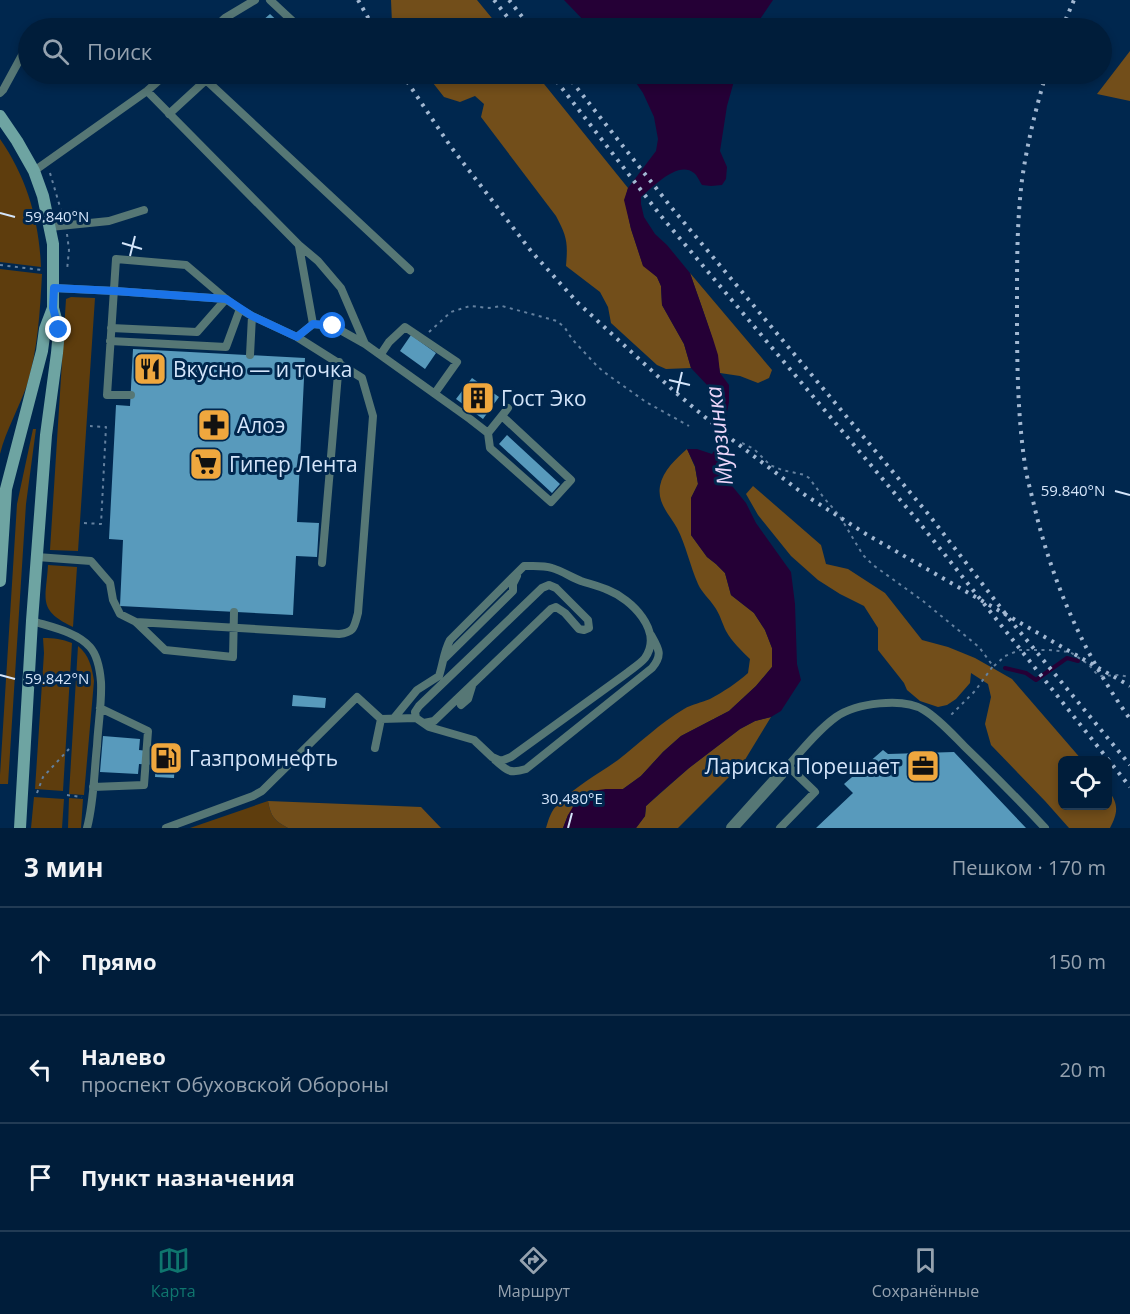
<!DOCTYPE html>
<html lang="ru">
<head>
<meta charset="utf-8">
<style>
	:root { --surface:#001d3a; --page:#0e2a45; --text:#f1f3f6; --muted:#95a2af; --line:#223b54; --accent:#0f766e }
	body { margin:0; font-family:"Open Sans",sans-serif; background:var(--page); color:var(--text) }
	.controls { position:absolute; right:18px; bottom:18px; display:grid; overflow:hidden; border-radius:9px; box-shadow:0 3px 9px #0003 }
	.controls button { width:54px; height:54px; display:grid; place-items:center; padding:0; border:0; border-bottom:2px solid var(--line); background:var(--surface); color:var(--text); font:30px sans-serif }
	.stop { position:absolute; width:18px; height:18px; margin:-14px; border:4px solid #1a73e8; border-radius:50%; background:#fff }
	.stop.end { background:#1a73e8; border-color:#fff; box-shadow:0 2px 6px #0008 }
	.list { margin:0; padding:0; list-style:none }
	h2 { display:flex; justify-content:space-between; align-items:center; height:78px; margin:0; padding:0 24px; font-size:26px }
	h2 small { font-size:20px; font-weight:400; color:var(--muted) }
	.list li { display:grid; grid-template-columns:39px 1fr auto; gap:18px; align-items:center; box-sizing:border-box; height:108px; padding:0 24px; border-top:2px solid var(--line) }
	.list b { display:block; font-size:22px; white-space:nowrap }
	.list p { margin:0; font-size:20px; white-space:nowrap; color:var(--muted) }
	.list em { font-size:20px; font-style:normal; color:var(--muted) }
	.icon { flex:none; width:33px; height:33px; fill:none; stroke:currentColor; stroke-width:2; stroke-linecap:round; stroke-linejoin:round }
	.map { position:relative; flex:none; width:1130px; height:828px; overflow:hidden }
	.search { position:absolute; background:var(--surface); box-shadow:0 3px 9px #0003; left:18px; right:18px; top:18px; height:66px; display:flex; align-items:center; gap:15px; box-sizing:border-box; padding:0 21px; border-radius:33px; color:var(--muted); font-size:22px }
	.sheet { height:402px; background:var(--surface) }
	nav { display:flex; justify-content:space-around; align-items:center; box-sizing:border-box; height:84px; border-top:2px solid var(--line); background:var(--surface); font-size:16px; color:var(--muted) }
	nav a { display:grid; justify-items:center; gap:3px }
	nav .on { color:var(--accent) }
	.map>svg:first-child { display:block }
	.green { fill:#5e3d0d }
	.forest { fill:#724e1a }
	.water { fill:#250036 }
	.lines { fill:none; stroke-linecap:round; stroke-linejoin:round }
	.stream { stroke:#250036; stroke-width:4 }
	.building { fill:#589abc }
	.path { stroke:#64819f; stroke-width:2; stroke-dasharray:3 4.5; stroke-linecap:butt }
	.lane { stroke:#567775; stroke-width:8 }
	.street { stroke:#567775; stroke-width:12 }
	.secondary { stroke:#6ea4a2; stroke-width:12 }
	.rail { stroke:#a2b8d2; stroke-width:4; stroke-dasharray:3 6; stroke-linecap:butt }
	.route { stroke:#1a73e8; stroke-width:8 }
	.ticks { fill:none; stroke:#d4e5fa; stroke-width:2 }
	.labels { text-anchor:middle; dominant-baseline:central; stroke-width:6; stroke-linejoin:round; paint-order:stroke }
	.poi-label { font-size:21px; fill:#d4e5fa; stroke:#00274e; text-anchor:start }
	.water-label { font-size:22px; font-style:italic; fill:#ecd6fa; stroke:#00274e }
	.ticks-label { font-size:15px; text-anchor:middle; fill:#d4e5fa; stroke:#00274e; stroke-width:6; stroke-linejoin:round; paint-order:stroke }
</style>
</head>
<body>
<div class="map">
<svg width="1130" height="828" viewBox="0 0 1130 828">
	<rect width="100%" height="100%" fill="#00274e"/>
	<path class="green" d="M0,139C27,178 39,220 41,267L0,262Z
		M0,269L42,274C40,311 38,349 27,385C19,408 6,430 0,454Z
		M71,297L95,298L78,551L50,550L66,299Z
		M33,429H36L26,504L8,784H0V775L17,504Z
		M48,565L77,567L73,627C37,610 46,600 48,565Z
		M43,638C54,638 62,639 72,643L63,791L35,789L44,653Z
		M78,646C89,655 92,667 94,681L84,795L69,794Z
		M34,797L64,799L62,828H31Z
		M69,798L83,799L81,828H68Z
		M268,801C271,817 274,820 288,828H190Z"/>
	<path class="forest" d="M391,0H477L500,28H395L392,23Z
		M1130,51V101L1097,94Z
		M426,74H536L628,188L625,200L631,229L643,265L657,277L661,286L662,305L684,344L691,368L666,369L657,365L611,323L608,307L600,292L566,266C568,242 567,237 556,216L481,117L484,104L475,96L460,102L444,97Z
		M690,273L772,370L769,378L758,383L740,376L720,373C715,339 701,306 690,273Z
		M687,449L695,467L698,484L691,498V535L707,557L716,564L725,573L731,595L754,613L765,630L772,648V667L756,686L729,711L681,736L663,752L641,776L623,789H606L568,815L563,828H546C549,818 551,811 558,804C576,786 598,774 618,760C640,743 660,723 684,709C692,704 701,703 710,699C723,692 737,683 748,673L750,659C741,650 732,642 726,631C722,623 720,614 714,606C709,598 702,593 698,584C690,566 686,545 677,528C669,514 657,503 660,486C663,470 676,459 687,449Z
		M753,486L821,545L826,564L848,569L885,593L922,640L948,647L975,658L1012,679L1082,760H1062V806H1108V790C1119,804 1118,813 1110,828H1069L1045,801L991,745L985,724L991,697L988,684L971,673L970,683L956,699L947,705L938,707L920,701L907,690L904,683L878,650V628L864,606L840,594L818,580L791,556L758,515L746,494Z
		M771,717L743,763L678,828H636L645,816L646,806L689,768L740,729L755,721Z
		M268,801L421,807L441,828H288C274,820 271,817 268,801Z"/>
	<path class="water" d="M564,0H773L754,28H591Z
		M630,74H736L727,106L720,151L727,167L726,179L722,185L711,186L702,185C700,182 697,175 694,173C678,160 653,187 641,197V204L644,217L655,234L667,245L690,273L713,339L718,355L720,373L729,385V402L721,443L728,481L746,503L756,523L791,572L795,604L797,664L801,680L781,711L771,717L755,721L740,729L689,768L660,793L646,806L645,816L636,828H563L568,815L577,800L591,791L606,789H623L641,776L663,752L681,736L729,711L756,686L772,667V648L765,630L754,613L731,595L725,573L716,564L707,557L691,535V498L698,484L695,466L687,449H697L712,454L716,448L715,416L708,386L691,368L684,344L662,305L661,286L657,277L643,266L631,229L624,200L628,188L656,151L658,139L654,117L643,93Z"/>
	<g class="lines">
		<path class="stream" d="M1005,668L1026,673L1036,680L1067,658L1078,661"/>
	</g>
	<path class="building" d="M270,14L285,28H254Z
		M411,335L436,353L425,369L400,351Z
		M133,349L305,358L297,522L319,523L317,557L296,556L293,615L120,606L123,540L109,539L116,405L130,406Z
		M472,378L499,397L483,419L456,399Z
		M507,435L560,484L552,493L499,444Z
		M293,695L326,698L325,708L292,706Z
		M103,736L140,739L139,750L157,752V746L176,747L174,778L155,777L156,765L139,764L138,774L100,772Z
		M883,750L888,754L954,752L1026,828H816L853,793L844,784Z"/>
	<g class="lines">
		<path class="path" d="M50,173L63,217
			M67,234L69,250L67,270
			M0,265L42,270
			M429,332L451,312L470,306L489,308L502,306L557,321L565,328L572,339L598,367L608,375L646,402L689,426
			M742,443L754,449L770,465L782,470L805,475L809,478L824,498L839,515L863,555L873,565L923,601L979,647L993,666L975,691L949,717
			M84,523L101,524L106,427L90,426
			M994,666L1005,656L1020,650H1048L1070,652L1088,664L1096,673L1101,676L1119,675L1130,677
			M37,793L43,777L69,749
			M67,795L82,797"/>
		<path class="lane" d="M270,0L300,28
			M225,18L235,28
			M214,28L225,18L255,0
			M147,91L299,245L318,261L341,288L365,344L470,419L488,433L490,448L551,502L571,480L502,416
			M0,93L3,90L27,46
			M169,114L206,80L410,270
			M34,171L147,91L166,74
			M50,227L109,221L144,210
			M299,246L313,324
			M54,288L115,291L226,299
			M111,328L197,332L226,299
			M297,337L313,324L333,326L365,344
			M110,341L226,347L240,309
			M381,354L389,342L405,327L457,362L435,393
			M250,355L252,316
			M131,395H107L116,259L186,265L226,299L240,309L252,316L297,337L362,378L373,416L358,613C354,627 355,632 339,634L136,622
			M488,433L508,408
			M37,557L91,561L110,583L113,600L120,614L136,622L165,650L233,657L234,612
			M322,563L339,362
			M32,621C51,627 77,632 90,647C98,656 100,670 101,682C102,703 98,725 97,746C94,773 94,802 87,828
			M444,659L513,591V584L517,576
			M461,705L468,699L472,686
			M416,718L415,712L419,706L542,588L549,585L556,588L588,620L589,628L584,630L579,629L565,613L556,607L551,609L434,721L424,723
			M375,748L381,719
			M495,760C507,771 510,774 526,769L652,668C663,655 659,649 651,635
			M93,787L144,785L148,731L100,708
			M166,828L253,796L262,791L357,697L381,719L416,718L429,727L474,740L492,757L501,761L511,757L627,673C633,668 640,664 645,658C664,631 631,599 608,590C599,586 590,584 581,581C571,577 562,571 552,568C543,565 534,566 524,566L450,640C444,651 443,664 439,676L417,690L394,718
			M780,828L815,792L788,766C803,749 818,730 836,717C856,703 903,697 924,710C939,719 952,734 965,747C992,773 1019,800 1045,828"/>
		<path class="street" d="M732,828L788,766"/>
		<path class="secondary" d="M0,116L17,141L34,171L43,196L53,244V308L59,330L57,353L46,435L32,621L20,828
			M0,581L6,489L42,351L45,329L53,308"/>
		<path class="rail" d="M358,0L374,28
			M494,0L516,28
			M509,0L531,28
			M1062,28L1074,0
			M402,74L451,147L531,251L577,302L675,392L730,438L805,495L866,534L1130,686
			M551,74L661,216L918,521L1130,787
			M566,74L671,207L929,515L1011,621L1130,765
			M1046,74C1036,108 1027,144 1022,180C1017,220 1017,261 1017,302C1017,356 1017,412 1025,465C1027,479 1031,492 1034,505C1052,582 1084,655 1130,719"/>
	</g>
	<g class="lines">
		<path class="route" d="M59,330L53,308L54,288L115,291L226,299L252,316L297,337L313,324L333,326"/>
	</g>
	<path class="ticks" d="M0,213L15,217M122,243L142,249M130,256L135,236M669,380L690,385M677,393L682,372M1115,491L1130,495M0,675L15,679M568,828L572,813"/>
	<defs>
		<g id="restaurant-square" transform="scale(1.725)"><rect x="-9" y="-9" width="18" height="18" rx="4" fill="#efa73e" stroke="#00274e"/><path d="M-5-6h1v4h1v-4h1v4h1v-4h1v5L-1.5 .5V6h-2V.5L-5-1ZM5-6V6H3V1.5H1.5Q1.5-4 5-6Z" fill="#111"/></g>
		<g id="building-square" transform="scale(1.725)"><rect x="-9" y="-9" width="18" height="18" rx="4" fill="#efa73e" stroke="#00274e"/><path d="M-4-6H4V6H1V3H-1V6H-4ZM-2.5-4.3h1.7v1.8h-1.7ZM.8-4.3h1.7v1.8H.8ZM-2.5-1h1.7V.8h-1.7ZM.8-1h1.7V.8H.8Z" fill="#111"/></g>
		<g id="pharmacy-square" transform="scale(1.725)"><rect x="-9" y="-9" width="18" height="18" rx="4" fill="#efa73e" stroke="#00274e"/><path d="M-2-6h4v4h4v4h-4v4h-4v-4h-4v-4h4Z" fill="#111"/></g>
		<g id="supermarket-square" transform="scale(1.725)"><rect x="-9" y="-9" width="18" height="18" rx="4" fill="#efa73e" stroke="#00274e"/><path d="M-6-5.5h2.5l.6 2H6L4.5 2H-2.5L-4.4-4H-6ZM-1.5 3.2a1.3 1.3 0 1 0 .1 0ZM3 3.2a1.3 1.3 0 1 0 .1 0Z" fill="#111"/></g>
		<g id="fuel-square" transform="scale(1.725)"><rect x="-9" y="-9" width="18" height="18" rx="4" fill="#efa73e" stroke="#00274e"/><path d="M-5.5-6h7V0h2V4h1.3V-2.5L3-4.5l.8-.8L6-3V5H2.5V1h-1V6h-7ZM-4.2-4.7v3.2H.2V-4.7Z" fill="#111"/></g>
		<g id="office-square" transform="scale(1.725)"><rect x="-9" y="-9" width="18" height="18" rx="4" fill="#efa73e" stroke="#00274e"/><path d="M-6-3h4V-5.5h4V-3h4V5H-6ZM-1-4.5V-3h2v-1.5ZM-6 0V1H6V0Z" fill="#111"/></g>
	</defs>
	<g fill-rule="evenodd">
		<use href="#restaurant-square" x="150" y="369"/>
		<use href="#building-square" x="478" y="398"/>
		<use href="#pharmacy-square" x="214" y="425"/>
		<use href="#supermarket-square" x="206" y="464"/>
		<use href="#fuel-square" x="166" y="758"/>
		<use href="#office-square" x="923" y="766"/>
	</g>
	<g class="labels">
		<g class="poi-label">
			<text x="173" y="369">Вкусно — и точка</text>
			<text x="501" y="398">Гост Эко</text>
			<text x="237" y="425">Алоэ</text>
			<text x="229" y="464">Гипер Лента</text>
			<text x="189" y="758">Газпромнефть</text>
			<text x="900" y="766" text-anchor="end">Лариска Порешает</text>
		</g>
		<g class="water-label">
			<text transform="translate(718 436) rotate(-97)">Мурзинка</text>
		</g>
	</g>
	<g class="ticks-label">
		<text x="57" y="222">59.840°N</text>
		<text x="1073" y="496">59.840°N</text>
		<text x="57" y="684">59.842°N</text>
		<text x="572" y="804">30.480°E</text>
	</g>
</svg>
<div class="controls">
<button><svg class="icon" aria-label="locate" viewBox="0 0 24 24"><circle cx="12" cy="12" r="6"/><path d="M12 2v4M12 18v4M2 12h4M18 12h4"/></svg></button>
</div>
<div class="stop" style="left:333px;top:326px"></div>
<div class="stop end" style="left:59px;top:330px"></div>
<div class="search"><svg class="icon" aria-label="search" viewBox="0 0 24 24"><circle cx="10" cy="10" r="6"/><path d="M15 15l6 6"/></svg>Поиск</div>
</div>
<section class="sheet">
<h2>3 мин<small>Пешком · 170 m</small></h2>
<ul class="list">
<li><svg class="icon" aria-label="ahead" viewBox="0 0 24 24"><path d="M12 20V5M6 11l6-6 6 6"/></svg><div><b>Прямо</b></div><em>150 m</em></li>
<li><svg class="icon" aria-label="left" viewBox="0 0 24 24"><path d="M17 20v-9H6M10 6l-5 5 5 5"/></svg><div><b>Налево</b><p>проспект Обуховской Обороны</p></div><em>20 m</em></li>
<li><svg class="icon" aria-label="arrive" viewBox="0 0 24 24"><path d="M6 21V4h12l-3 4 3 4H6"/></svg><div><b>Пункт назначения</b></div></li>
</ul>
</section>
<nav>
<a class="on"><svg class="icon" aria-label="map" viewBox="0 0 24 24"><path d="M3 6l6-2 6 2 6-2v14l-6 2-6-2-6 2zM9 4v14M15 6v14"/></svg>Карта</a>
<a><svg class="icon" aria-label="directions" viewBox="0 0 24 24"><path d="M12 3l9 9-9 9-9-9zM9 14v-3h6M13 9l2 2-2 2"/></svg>Маршрут</a>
<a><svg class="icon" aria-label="saved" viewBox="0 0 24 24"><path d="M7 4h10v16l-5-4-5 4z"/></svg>Сохранённые</a>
</nav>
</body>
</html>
